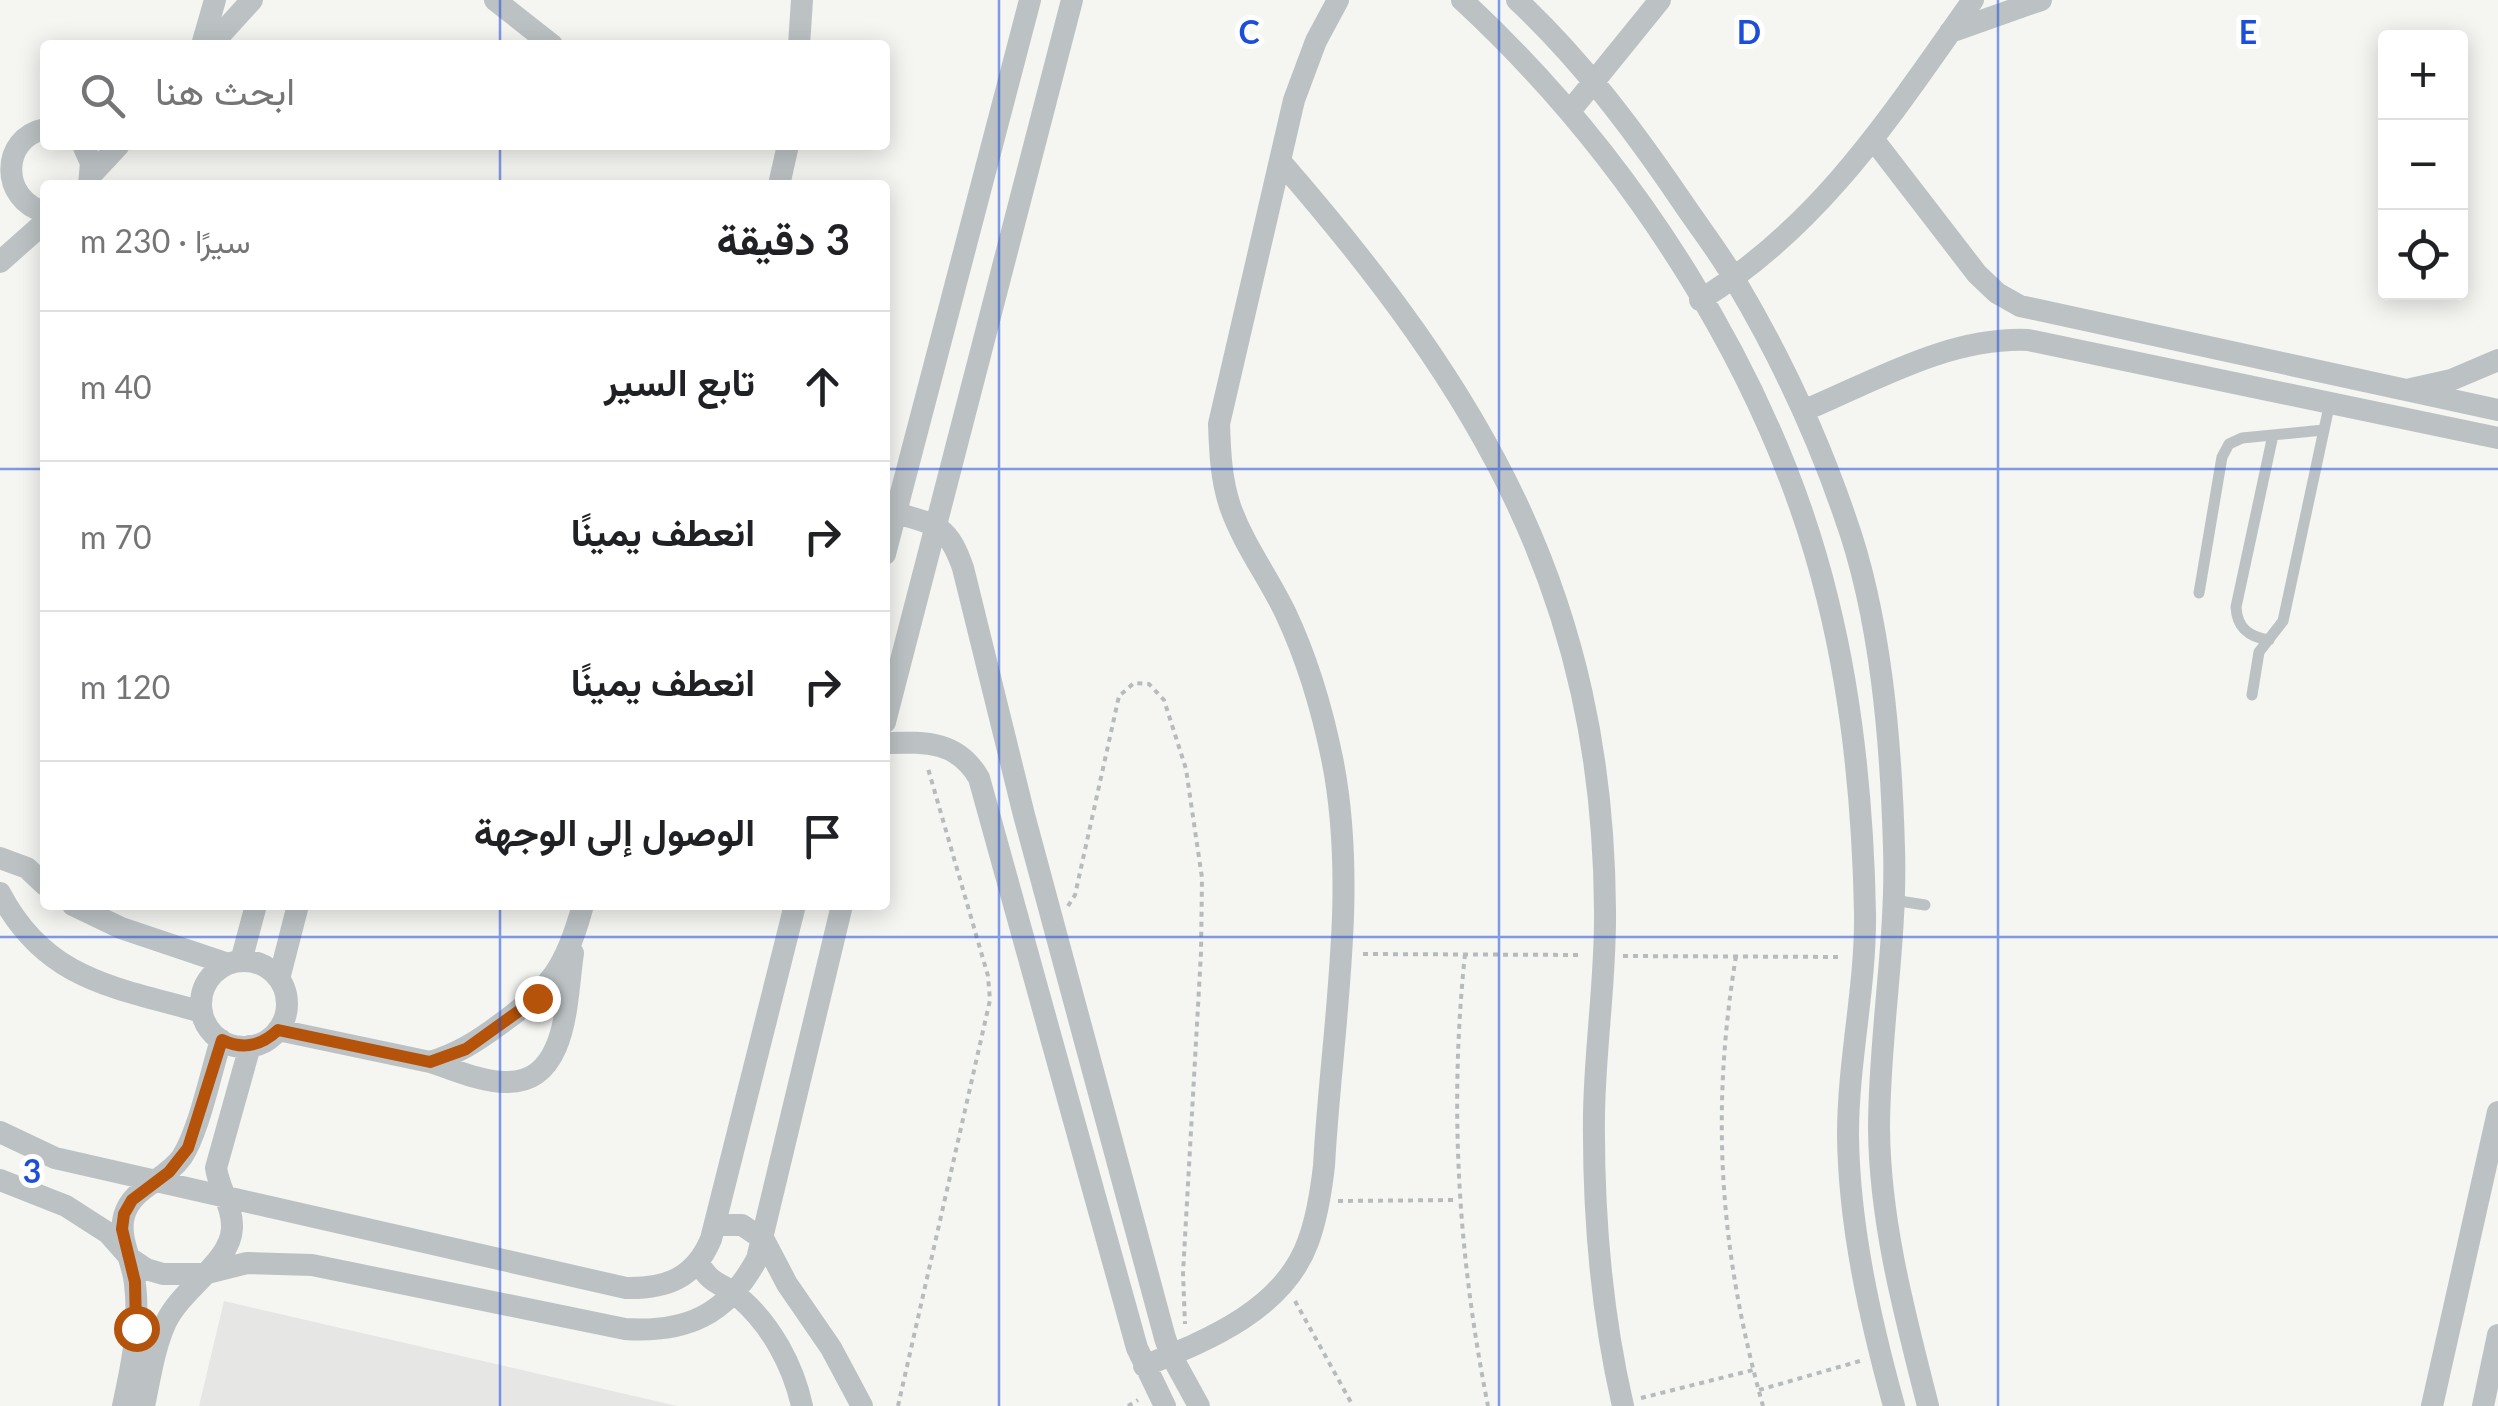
<!DOCTYPE html>
<html lang="ar">
<head>
<meta charset="utf-8">
<style>
	:root { --surface:#fff; --page:#f6f6f6; --text:#202124; --muted:#757577; --line:#e0e0e0 }
	body { margin:0; font-family:Lato,Vazirmatn,sans-serif; background:var(--page); color:var(--text); direction:rtl }
	.controls { position:absolute; right:30px; top:30px; display:grid; overflow:hidden; border-radius:10px; box-shadow:0 5px 25px #0003 }
	.controls button { width:90px; height:90px; display:grid; place-items:center; padding:0; border:0; border-bottom:2px solid var(--line); background:var(--surface); color:var(--text); font:50px sans-serif }
	.stop { position:absolute; width:30px; height:30px; margin:-22px; border:8px solid #b45309; border-radius:50%; background:#fff }
	.stop.end { background:#b45309; border-color:#fff; box-shadow:0 2px 10px #0008 }
	.list { margin:0; padding:0; list-style:none }
	h2 { display:flex; justify-content:space-between; align-items:center; height:130px; margin:0; padding:0 40px; font-size:42px }
	h2 small { font-size:32px; font-weight:400; color:var(--muted) }
	.list li { display:grid; grid-template-columns:65px 1fr auto; gap:30px; align-items:center; box-sizing:border-box; height:150px; padding:0 40px; border-top:2px solid var(--line) }
	.list b { display:block; font-size:38px; white-space:nowrap }
	.list em { font-size:32px; font-style:normal; color:var(--muted) }
	.icon { flex:none; width:55px; height:55px; fill:none; stroke:currentColor; stroke-width:2; stroke-linecap:round; stroke-linejoin:round }
	.map { position:relative; flex:none; width:2498px; height:1406px; overflow:hidden; direction:ltr }
	.search { position:absolute; background:var(--surface); box-shadow:0 5px 25px #0003; left:40px; top:40px; width:850px; height:110px; display:flex; align-items:center; gap:25px; box-sizing:border-box; padding:0 35px; border-radius:10px; color:var(--muted); font-size:38px }
	.panel { position:absolute; background:var(--surface); box-shadow:0 5px 25px #0003; left:40px; top:180px; width:850px; height:730px; border-radius:10px; direction:rtl }
	.map>svg:first-child { display:block }
	.built { fill:#e6e6e5 }
	.lines { fill:none; stroke-linecap:round; stroke-linejoin:round }
	.path { stroke:#b7bbbc; stroke-width:4; stroke-dasharray:5 5; stroke-linecap:butt }
	.lane { stroke:#bcc2c4; stroke-width:11 }
	.street { stroke:#bcc2c4; stroke-width:22 }
	.route { stroke:#b45309; stroke-width:12 }
	.grid { fill:none; stroke:#1d4ed8; stroke-width:2.5; stroke-opacity:0.55 }
	.grid-label { font-size:32px; text-anchor:middle; font-weight:bold; fill:#1d4ed8; stroke:#fff; stroke-width:10; stroke-linejoin:round; paint-order:stroke }
</style>
</head>
<body>
<div class="map">
<svg width="2498" height="1406" viewBox="0 0 2498 1406">
	<rect width="100%" height="100%" fill="#f5f5f2"/>
	<path class="built" d="M224,1301L677,1406H199Z"/>
	<g class="lines">
		<path class="path" d="M1068,906L1075,895L1119,696L1134,683L1149,684L1164,700L1186,769L1202,878L1201,953L1183,1273L1185,1324
			M1363,954L1583,955
			M1465,954C1449,1107 1458,1255 1488,1406
			M1623,956L1843,957
			M1736,956C1710,1114 1720,1253 1763,1406
			M1338,1201L1458,1200
			M1295,1301L1353,1406
			M1759,1390L1860,1361
			M1641,1398L1753,1370
			M898,1406L990,1000L988,976L927,765
			M1128,1406L1138,1400"/>
		<path class="lane" d="M2199,593L2222,457L2229,444L2242,438L2323,430
			M2269,640C2249,637 2237,628 2236,607L2273,435
			M2252,695L2259,652L2283,621L2330,402
			M1893,900L1925,905"/>
		<path class="street" d="M495,0L552,45
			M1462,0C1631,156 1774,377 1828,601C1853,702 1863,810 1865,913C1866,987 1848,1060 1848,1135C1849,1226 1870,1319 1894,1406
			M1517,0C1580,59 1632,128 1681,200C1699,227 1720,253 1736,282C1780,356 1817,435 1845,517C1881,617 1891,742 1894,848C1897,942 1879,1035 1879,1129C1880,1224 1905,1315 1928,1406
			M1950,32L2041,0
			M202,45L215,0
			M211,45L252,0
			M799,45L802,0
			M1570,111L1660,0
			M45,129C0,138 0,200 45,212
			M1873,139L1977,274L1997,293L2020,306L2498,410
			M83,145L91,163L89,185
			M1280,161C1481,392 1603,595 1605,910C1606,978 1595,1046 1594,1114C1593,1212 1601,1311 1623,1406
			M92,174L119,145
			M779,185L788,145
			M0,262L45,222
			M1700,300C1822,225 1892,114 1973,0
			M2411,389L2451,380L2498,360
			M1803,411C1875,381 1948,337 2028,340L2498,438
			M896,513C937,525 948,525 963,568L1024,815L1165,1338L1171,1355L1199,1406
			M885,554L1030,0
			M885,722L1072,0
			M885,743C925,742 957,740 979,778L1137,1348L1165,1406
			M0,858L27,868L45,885
			M0,893C46,981 115,987 202,1012
			M73,905L121,928L228,964
			M241,961L256,905
			M201 1004a43 43 0 1 1 86 0a43 43 0 1 1-86 0Z
			M279,979L298,905
			M278,1030L430,1062C457,1054 476,1042 499,1025C551,988 566,967 583,905
			M430,1062C453,1069 481,1082 505,1082C569,1084 566,998 573,953
			M0,1132L55,1158L626,1288C666,1289 695,1278 711,1239L795,905
			M0,1180L66,1206L108,1233L131,1259L146,1269L163,1274H203L247,1263L312,1265L625,1329C686,1333 727,1315 757,1259L842,905
			M715,1225H742L764,1240L787,1284L831,1348L862,1406
			M699,1263C711,1286 724,1283 740,1298C771,1325 793,1365 802,1406
			M1144,1366C1205,1341 1283,1311 1308,1242C1317,1218 1321,1192 1324,1166C1331,1033 1359,891 1332,758C1322,709 1307,659 1286,614C1269,578 1243,544 1230,506C1221,479 1220,452 1219,424L1294,100L1316,41L1338,0
			M123,1406C132,1365 140,1326 135,1284C133,1261 118,1239 124,1216C132,1187 165,1181 182,1157C199,1131 211,1072 221,1040
			M144,1406C150,1378 154,1348 166,1322C182,1288 231,1262 232,1228C233,1207 219,1189 216,1168L250,1046
			M2432,1406L2498,1112
			M2483,1406L2498,1335"/>
	</g>
	<g class="lines">
		<path class="route" d="M136,1328L135,1282L122,1229L124,1214L132,1200L169,1172L188,1148L222,1040C243,1050 261,1046 278,1030L430,1062L466,1049L537,998"/>
	</g>
	<path class="grid" d="M500,0V45M999,0V1406M1499,0V1406M1998,0V1406M500,145V185M0,469H45M885,469H2498M500,905V1406M0,937H2498"/>
	<g class="grid-label">
		<text x="1249" y="44">C</text>
		<text x="1749" y="44">D</text>
		<text x="2248" y="44">E</text>
		<text x="32" y="1183">3</text>
	</g>
</svg>
<div class="controls">
<button>+</button>
<button>−</button>
<button><svg class="icon" aria-label="locate" viewBox="0 0 24 24"><circle cx="12" cy="12" r="6"/><path d="M12 2v4M12 18v4M2 12h4M18 12h4"/></svg></button>
</div>
<div class="stop" style="left:136px;top:1328px"></div>
<div class="stop end" style="left:537px;top:998px"></div>
<div class="search"><svg class="icon" aria-label="search" viewBox="0 0 24 24"><circle cx="10" cy="10" r="6"/><path d="M15 15l6 6"/></svg>ابحث هنا</div>
<section class="panel">
<h2>3 دقيقة<small>سيرًا · 230 m</small></h2>
<ul class="list">
<li><svg class="icon" aria-label="ahead" viewBox="0 0 24 24"><path d="M12 20V5M6 11l6-6 6 6"/></svg><div><b>تابع السير</b></div><em>40 m</em></li>
<li><svg class="icon" aria-label="right" viewBox="0 0 24 24"><path d="M7 20v-9h11M14 6l5 5-5 5"/></svg><div><b>انعطف يمينًا</b></div><em>70 m</em></li>
<li><svg class="icon" aria-label="right" viewBox="0 0 24 24"><path d="M7 20v-9h11M14 6l5 5-5 5"/></svg><div><b>انعطف يمينًا</b></div><em>120 m</em></li>
<li><svg class="icon" aria-label="arrive" viewBox="0 0 24 24"><path d="M6 21V4h12l-3 4 3 4H6"/></svg><div><b>الوصول إلى الوجهة</b></div></li>
</ul>
</section>
</div>
</body>
</html>
